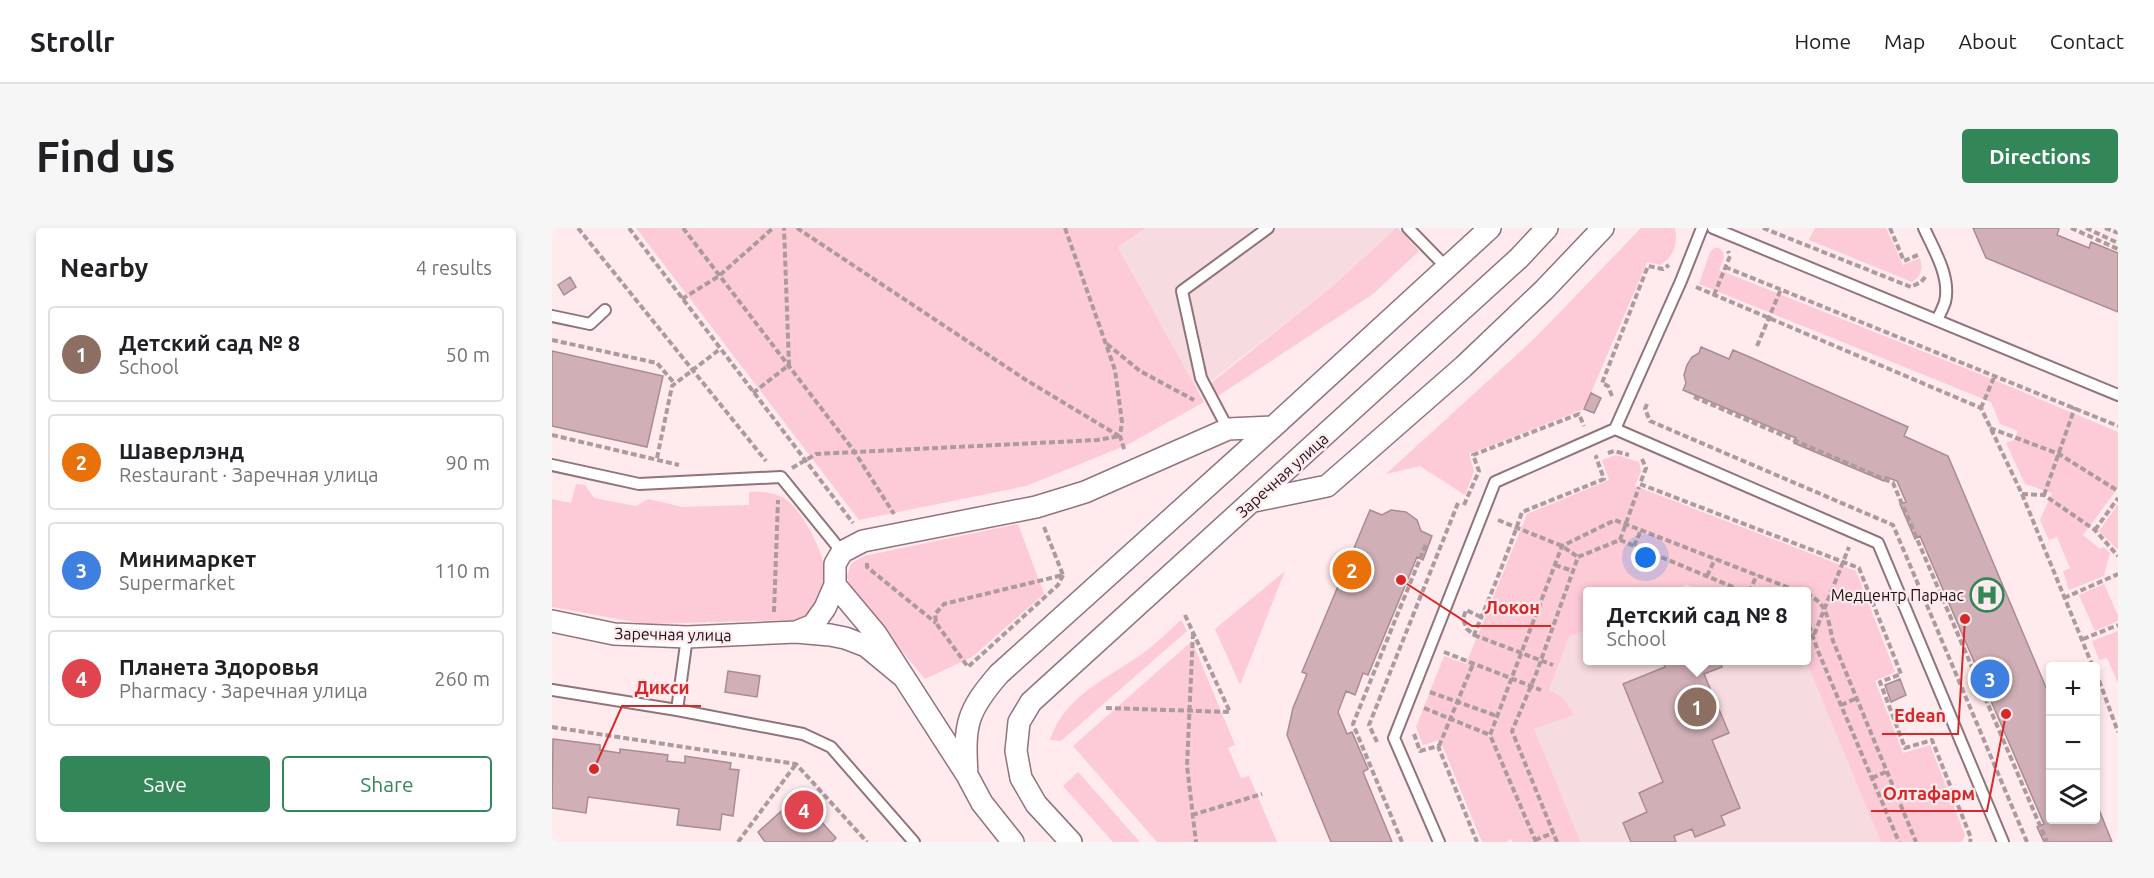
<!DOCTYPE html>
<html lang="en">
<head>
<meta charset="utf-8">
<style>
	:root { --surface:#fff; --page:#f6f6f6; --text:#202124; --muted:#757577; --line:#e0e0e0; --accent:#338658 }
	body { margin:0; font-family:Ubuntu,sans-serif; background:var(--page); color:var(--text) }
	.controls { position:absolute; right:18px; bottom:18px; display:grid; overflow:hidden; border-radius:6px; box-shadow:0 3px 9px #0003 }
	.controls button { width:54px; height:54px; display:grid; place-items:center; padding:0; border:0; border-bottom:2px solid var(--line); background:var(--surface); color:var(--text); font:30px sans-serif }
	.you { position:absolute; left:1094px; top:330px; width:21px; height:21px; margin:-15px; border:4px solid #fff; border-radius:50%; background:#1a73e8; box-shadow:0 0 0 9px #1a73e833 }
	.badge { display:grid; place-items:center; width:39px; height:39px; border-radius:50%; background:var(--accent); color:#fff; font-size:20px; font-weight:700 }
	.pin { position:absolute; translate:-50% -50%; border:3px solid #fff; box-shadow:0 2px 6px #0006 }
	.popup { position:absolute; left:1031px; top:359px; width:228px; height:78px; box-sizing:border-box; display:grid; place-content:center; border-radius:6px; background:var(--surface); filter:drop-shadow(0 2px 4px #0005); font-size:20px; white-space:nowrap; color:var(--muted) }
	.popup b { font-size:22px; color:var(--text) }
	.popup::after { content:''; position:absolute; left:50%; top:100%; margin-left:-12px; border:12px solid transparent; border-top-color:var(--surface) }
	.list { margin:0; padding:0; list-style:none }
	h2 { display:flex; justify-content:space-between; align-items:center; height:78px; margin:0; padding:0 24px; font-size:26px }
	h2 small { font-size:20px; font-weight:400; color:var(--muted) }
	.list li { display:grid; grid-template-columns:39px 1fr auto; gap:18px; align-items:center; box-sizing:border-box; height:96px; margin:0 12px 12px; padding:0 12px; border:2px solid var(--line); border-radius:6px }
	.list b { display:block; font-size:22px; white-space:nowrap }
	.list p { margin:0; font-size:20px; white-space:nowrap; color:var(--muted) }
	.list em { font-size:20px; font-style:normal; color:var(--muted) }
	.actions { display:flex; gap:12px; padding:18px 24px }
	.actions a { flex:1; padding:14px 0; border:2px solid var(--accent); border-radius:6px; text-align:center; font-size:21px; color:var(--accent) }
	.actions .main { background:var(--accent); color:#fff }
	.icon { flex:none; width:33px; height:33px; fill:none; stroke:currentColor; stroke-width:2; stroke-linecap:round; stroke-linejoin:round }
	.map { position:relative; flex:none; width:1566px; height:614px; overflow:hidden; border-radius:6px }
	header { display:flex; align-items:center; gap:36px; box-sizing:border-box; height:84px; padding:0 30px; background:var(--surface); border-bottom:2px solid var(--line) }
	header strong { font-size:28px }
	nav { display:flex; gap:33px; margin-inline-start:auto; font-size:21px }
	.intro { display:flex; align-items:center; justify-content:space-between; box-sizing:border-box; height:144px; padding:0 36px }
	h1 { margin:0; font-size:42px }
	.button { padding:15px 27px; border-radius:6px; background:var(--accent); color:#fff; font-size:21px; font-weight:700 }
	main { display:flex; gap:36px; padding:0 36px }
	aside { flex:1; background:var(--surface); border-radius:6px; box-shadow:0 3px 9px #0003 }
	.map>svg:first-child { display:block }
	.built { fill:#f6dbe0 }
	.green { fill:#fdcbd5 }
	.building { fill:#d0afb6; stroke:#aa8b91; stroke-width:1.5 }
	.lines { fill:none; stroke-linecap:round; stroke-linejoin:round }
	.lane-casing { stroke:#917379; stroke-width:14 }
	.street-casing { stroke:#917379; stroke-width:24 }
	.path { stroke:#ac9a9d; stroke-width:4; stroke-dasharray:6 3; stroke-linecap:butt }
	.lane { stroke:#fff; stroke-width:10 }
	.street { stroke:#fff; stroke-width:21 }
	.labels { text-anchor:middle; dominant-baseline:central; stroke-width:4.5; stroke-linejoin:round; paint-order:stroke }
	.street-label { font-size:16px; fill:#1e1215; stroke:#ffeaed }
	.poi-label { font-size:16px; fill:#1e1215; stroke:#ffeaed; text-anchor:end }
	.leader { fill:none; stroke:#d62828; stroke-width:2 }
	.callout-dot { fill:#d62828; stroke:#ffeaed; stroke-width:2 }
	.callout-label { font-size:18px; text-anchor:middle; font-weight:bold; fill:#d62828; stroke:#ffeaed; stroke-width:4.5; stroke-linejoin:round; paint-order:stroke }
</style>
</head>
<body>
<header>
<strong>Strollr</strong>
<nav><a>Home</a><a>Map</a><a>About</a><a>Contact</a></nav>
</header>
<div class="intro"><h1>Find us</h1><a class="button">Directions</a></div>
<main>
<aside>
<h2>Nearby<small>4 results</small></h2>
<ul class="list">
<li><span class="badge" style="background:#8d6e63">1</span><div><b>Детский сад № 8</b><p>School</p></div><em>50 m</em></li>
<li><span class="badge" style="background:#e8710a">2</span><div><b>Шаверлэнд</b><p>Restaurant · Заречная улица</p></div><em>90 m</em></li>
<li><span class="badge" style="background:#3f7fe0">3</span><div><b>Минимаркет</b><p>Supermarket</p></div><em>110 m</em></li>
<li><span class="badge" style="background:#e0444e">4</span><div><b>Планета Здоровья</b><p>Pharmacy · Заречная улица</p></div><em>260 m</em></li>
</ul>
<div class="actions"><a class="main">Save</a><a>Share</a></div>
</aside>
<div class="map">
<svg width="1566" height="614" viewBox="0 0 1566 614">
	<rect width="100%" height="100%" fill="#ffeaed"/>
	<path class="built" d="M594,0H844L781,58L646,163L566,19Z
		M1035,401L1036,432L1254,433L1329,614H1029L982,501L1022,487L1011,471L997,462L1017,409Z"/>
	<path class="green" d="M84,0H594L566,19L652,174L575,217L474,258L307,292Z
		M844,0H846L867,23L821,66L666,168L659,155L781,58Z
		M1089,0H1123C1126,16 1122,29 1108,37L1095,34L1032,181L917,226L922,243L913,267L868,238L834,246L984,109Z
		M1263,0H1334L1351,37L1368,30C1371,41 1370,47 1360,54L1257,12Z
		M1162,20H1167L1171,24L1172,30L1167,42L1435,149L1566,204V260L1531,307L1548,321L1552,319L1558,325L1552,348L1517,362L1511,343L1518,340L1505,309L1497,312L1488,292L1500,265L1473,256L1454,215L1462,212L1466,203L1448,196L1439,174L1147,56L1158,24Z
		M1064,227L1087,234L1089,243L1083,258L1304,343L1343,444L1323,453L1351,525L1378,517L1413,607L1410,614H1329L1254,433V364L1151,363L1135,357L1120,363L1036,364L1035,401L1017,409L997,462L1011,470L1022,487L982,501L1029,614H961L959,611L954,614H930L888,512L871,517L864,499L892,428L914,436L975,286L1057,252L1050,232Z
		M24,256L33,257L42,270L84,278L96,271L131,279L197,277V264C209,263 227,265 236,273C255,289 284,345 272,369C266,381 257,386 245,392L93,396L0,379V271L19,275Z
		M1566,276V322L1547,303Z
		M466,296L492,366L420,429L373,451L298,361L295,348L299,336L312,328Z
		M733,343L688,457L663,401Z
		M1552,356L1566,387V393L1543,403L1527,367Z
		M629,392L635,403L509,513L498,512C513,465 562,448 598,420C609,411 619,401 629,392Z
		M1566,403V455L1555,430L1547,432L1540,413Z
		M640,413L683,517L676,520L689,550L697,548L725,614H605L521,518Z
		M526,544L588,614H561L511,558Z"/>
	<path class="building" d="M1421,0H1506L1507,1L1505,7L1537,20L1539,14L1566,25V84L1434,30Z
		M18,49L24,59L12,67L6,57Z
		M1149,119L1177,131L1181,122L1200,130L1356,199L1352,208L1396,228L1498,469V592H1544V574L1560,614H1492L1485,599L1492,596L1368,308L1363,311L1348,276L1354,274L1345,253L1334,249L1332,253L1242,215L1244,210L1131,162L1134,155L1132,147L1135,137L1140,129L1147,125Z
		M0,123L111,148L95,219L0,198Z
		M1039,165L1049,170L1042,185L1032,181Z
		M818,282L830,287L839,282L854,284L865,292L869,303L880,308L871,332L865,329L816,447L811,445L803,467L794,463L786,484L795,506L800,504L816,541L811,544L840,614H779L735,507L741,480L755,446L750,444Z
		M1110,432H1168L1170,439L1152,446L1177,505L1160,512L1188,580L1169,588L1173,597L1143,609L1140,601L1122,608L1124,614H1079L1071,595L1095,584L1087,565L1111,554L1071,456L1113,439Z
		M176,443L208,448L205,469L173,464Z
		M1348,451L1354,467L1339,474L1333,457Z
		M1,511L48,517V522L68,525V521L116,527L115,533L133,535V528L179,535L178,541L187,542L181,588L170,586L168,602L125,597L127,581L36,569L34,585L0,580Z
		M246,568L284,610L280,614H213L206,604Z"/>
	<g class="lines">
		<g class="lane-casing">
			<path id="lane" d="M856,0L895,40
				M1161,0L1566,167
				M1372,0C1382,22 1399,49 1393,74C1391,80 1388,86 1385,92
				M0,88L38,96L53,82
				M676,201L649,150L630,63L716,0
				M1063,201L1326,315L1451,614
				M0,237L87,256L229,249L290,324
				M0,462L125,482L251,506L279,519L362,614
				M125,482L135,409
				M887,614L842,510L943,254L1063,201L1129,53L1150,0"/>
		</g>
		<g class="street-casing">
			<path id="street" d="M702,273L775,258L911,139L992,62L1051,0
				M283,357L324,406L415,547L430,575L461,614
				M0,393L62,406L135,409L244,404L278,407L293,410L314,418L349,447
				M244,404L261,397L273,380L283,357V336L290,324L311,313L484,279L533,264L676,201L721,199
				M415,547C412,497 414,484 447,446L721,199L938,0
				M519,614L484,576L469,550L464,523L467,494L479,474L967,30L995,0"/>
		</g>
		<path class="path" d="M26,0L214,233
			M77,0L301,295
			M131,0L302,223L342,286
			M245,0L474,152L567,208
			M513,0L563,142L570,194L568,208L573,224
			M1211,0L1359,59L1369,54L1375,47
			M1338,0L1352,33L1368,26
			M1519,0L1566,21
			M1534,0L1566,15
			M1553,0L1566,5
			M1173,39L1566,198
			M1144,59L1429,180L1470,266L1541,439
			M1162,67L1178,28L1176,23
			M130,71L167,48L221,0
			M0,112L105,135L123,156
			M555,116L588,143L642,172
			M1205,118L1229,61
			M201,165L237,137L232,0
			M1060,168L1056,158L1050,155L1096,38L1111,41L1117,37
			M1142,169L1341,255L1495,614
			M1095,176L1093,181L1098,193L1341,297L1475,614
			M1429,180L1443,147
			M1438,200L1507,226L1566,263
			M0,207L127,237
			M1056,225L1062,223L1077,227
			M105,230L120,158L168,121
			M1090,231L1094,240L1088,256L1307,340L1349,446L1328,454L1353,520L1380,512L1419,610L1418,614
			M240,240L264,226L545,212L568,208
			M1470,266L1492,267L1543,302L1566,328
			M1492,267L1523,179
			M912,277L927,243L921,227L1027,186L1032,198
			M946,292L1010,318L1026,329
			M492,299L511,347L392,376L383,386L384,395L416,439L506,357L511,347
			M1543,302L1566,270
			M1068,312L1087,259
			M1082,318L1089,302
			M315,335V339L384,395
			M1003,337L1021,343
			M1155,348L1163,331
			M1197,364L1205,347
			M1254,366C1276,374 1276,393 1281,413L1364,614
			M1512,370L1566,346
			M222,384L226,272
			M929,389L914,382L911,391L915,401L922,407C939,366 956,325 970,284L1052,251L1044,229L1046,228
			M1254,389L1266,423L1347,614
			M641,405L635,538L644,614
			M922,407L1001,437
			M1254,409L1262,407L1297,319
			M1531,411L1566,397
			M892,424L989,462
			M1544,444L1566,504
			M878,464L945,488
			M1289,477L1305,470
			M554,480L678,484L632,385
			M872,480L938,507
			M0,499L244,536L315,614
			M862,506L868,523L886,518L925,614
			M825,514L817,497L906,275
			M887,518L921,436
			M1320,550L1336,543
			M640,587L710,566
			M983,612L1001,605
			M186,614L244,536
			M850,614L801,496L874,316
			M984,614L938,507L1010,318L1063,292L1248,364
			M1005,614L960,503L984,446L1026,329L1068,312L1193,364"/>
		<use href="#lane" class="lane"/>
		<use href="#street" class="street"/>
	</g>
	<defs>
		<g id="hospital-ring" transform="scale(1.725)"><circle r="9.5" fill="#ffeaed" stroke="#338658" stroke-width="1.5"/><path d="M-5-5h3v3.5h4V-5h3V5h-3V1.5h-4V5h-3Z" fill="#338658"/></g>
	</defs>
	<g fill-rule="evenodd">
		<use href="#hospital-ring" x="1435" y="367"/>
	</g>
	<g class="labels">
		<g class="street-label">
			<text transform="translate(730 247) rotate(-42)">Заречная улица</text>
			<text transform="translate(121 406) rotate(1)">Заречная улица</text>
		</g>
		<g class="poi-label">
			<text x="1412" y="367">Медцентр Парнас</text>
		</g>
	</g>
	<path class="leader" d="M849 352L920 398H999M42 541L70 478H149M1413 391L1406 506H1330M1454 486L1435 583H1319"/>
	<g class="callout-dot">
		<circle cx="849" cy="352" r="6"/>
		<circle cx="42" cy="541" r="6"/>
		<circle cx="1413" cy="391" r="6"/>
		<circle cx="1454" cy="486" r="6"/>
	</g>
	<g class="callout-label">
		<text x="960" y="386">Локон</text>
		<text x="110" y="466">Дикси</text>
		<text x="1368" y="494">Edean</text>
		<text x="1377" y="572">Олтафарм</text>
	</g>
</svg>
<div class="controls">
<button>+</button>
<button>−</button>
<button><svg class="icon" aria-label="layers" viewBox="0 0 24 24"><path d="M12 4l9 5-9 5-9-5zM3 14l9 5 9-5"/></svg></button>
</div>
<div class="you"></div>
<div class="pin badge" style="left:1145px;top:479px;background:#8d6e63">1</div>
<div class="popup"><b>Детский сад № 8</b>School</div>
<div class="pin badge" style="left:800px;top:342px;background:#e8710a">2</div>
<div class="pin badge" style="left:1438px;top:451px;background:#3f7fe0">3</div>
<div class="pin badge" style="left:252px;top:582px;background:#e0444e">4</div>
</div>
</main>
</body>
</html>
